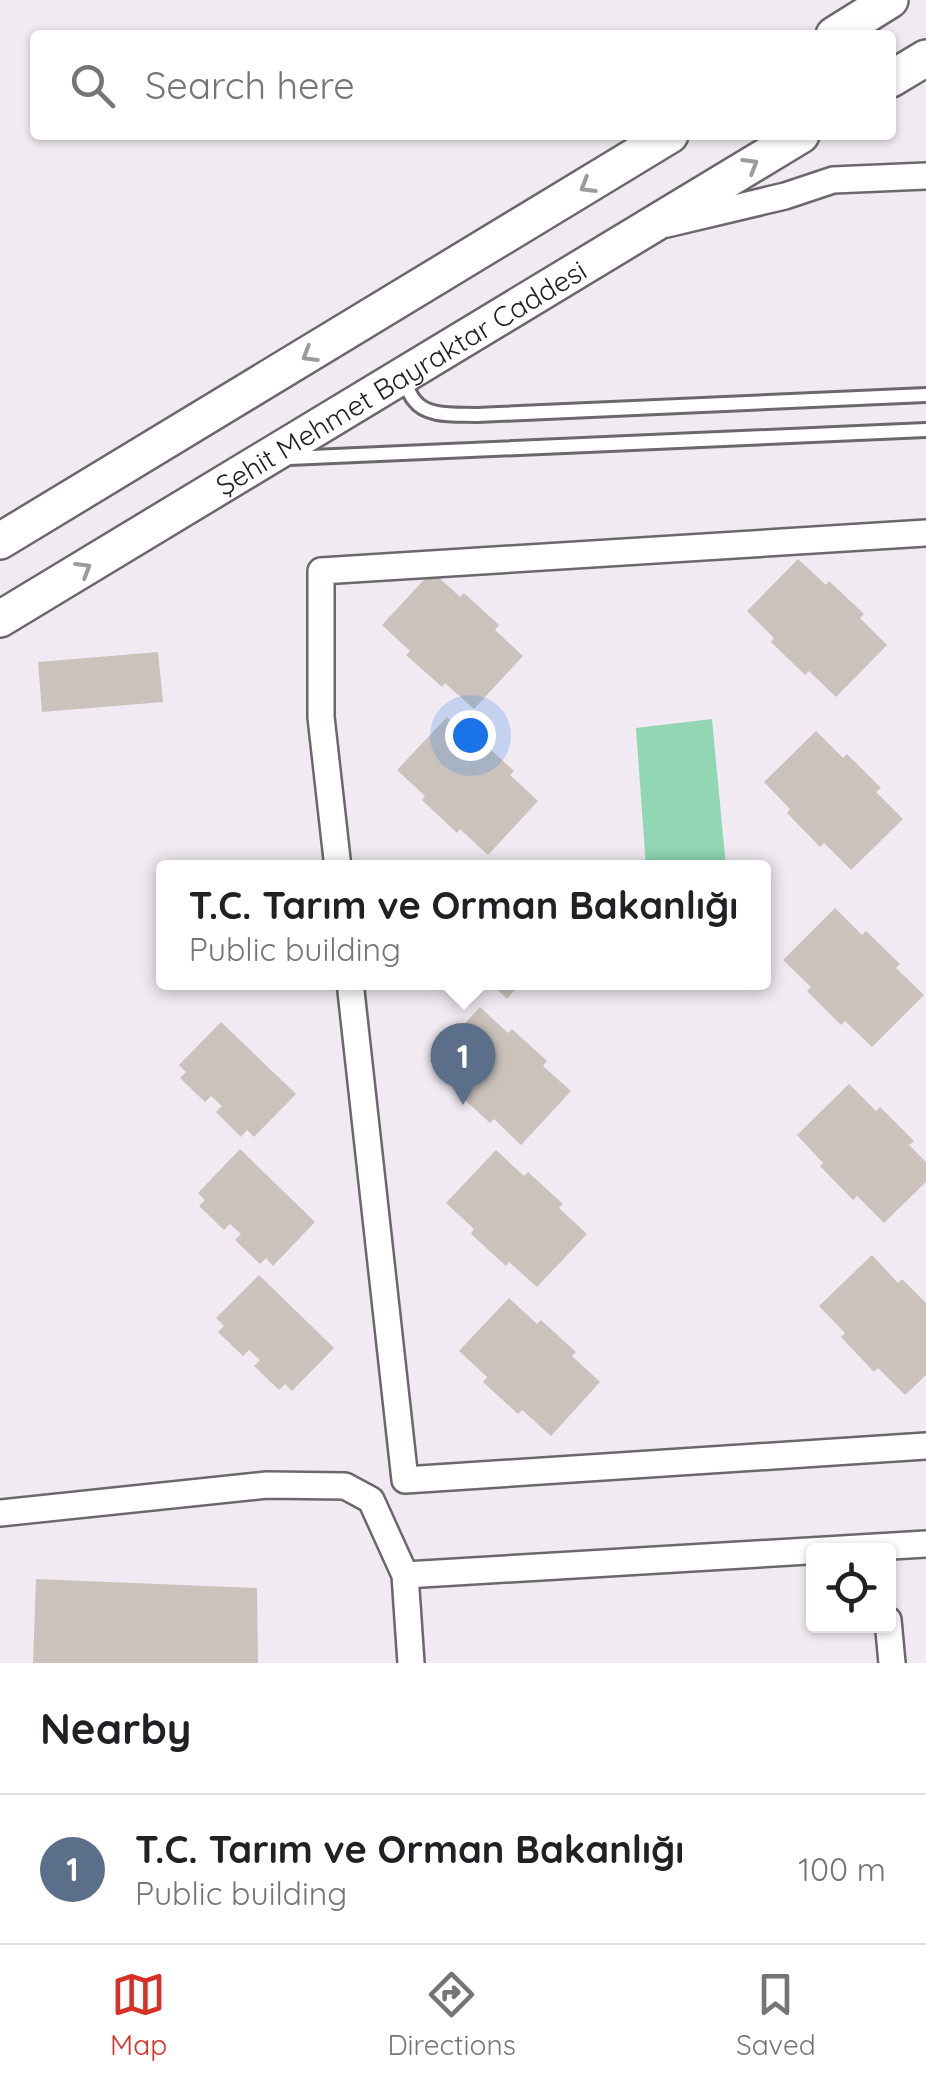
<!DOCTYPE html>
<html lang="en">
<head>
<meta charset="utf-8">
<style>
	:root { --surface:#fff; --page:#f6f6f6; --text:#202124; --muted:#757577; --line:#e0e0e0; --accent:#d93025 }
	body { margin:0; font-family:Quicksand,sans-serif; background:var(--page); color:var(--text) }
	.controls { position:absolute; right:30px; bottom:30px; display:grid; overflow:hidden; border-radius:10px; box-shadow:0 2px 8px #0004 }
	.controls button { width:90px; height:90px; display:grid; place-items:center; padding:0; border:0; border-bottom:2px solid var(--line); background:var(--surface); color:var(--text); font:50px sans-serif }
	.you { position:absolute; left:470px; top:735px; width:35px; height:35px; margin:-25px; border:8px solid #fff; border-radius:50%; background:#1a73e8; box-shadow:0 0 0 15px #1a73e833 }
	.badge { display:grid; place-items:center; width:65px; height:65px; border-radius:50%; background:var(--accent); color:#fff; font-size:32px; font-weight:700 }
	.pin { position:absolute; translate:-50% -82px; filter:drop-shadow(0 2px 5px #0008) }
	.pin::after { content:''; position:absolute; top:52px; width:35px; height:30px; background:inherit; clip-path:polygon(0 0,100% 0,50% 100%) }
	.popup { position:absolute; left:156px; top:860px; width:615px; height:130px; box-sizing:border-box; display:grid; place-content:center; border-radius:10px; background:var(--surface); filter:drop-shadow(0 2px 8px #0005); font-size:32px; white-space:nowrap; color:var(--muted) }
	.popup b { font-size:38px; color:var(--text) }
	.popup::after { content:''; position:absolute; left:50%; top:100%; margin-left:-20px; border:20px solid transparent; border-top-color:var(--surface) }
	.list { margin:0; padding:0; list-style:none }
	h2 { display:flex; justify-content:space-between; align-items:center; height:130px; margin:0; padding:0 40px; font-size:42px }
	h2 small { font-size:32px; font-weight:400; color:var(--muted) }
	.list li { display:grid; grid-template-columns:65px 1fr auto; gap:30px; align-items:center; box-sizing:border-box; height:150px; padding:0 40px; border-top:2px solid var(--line) }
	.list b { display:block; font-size:38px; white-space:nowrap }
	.list p { margin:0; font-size:32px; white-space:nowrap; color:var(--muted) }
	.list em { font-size:32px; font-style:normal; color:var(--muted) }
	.icon { flex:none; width:55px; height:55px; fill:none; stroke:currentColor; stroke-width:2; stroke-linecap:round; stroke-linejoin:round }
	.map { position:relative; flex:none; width:926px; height:1663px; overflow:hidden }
	.search { position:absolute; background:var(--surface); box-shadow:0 2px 8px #0004; left:30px; right:30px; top:30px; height:110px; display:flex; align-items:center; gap:25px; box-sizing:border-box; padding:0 35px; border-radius:10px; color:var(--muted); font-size:38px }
	.sheet { height:280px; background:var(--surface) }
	nav { display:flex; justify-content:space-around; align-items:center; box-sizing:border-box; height:140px; border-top:2px solid var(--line); background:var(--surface); font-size:28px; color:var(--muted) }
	nav a { display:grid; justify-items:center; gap:5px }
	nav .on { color:var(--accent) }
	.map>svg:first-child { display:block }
	.green { fill:#91d7b4 }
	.building { fill:#cbc2bb }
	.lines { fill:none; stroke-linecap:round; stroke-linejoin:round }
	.lane-casing { stroke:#6c666d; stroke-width:18 }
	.street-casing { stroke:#6c666d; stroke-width:30 }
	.secondary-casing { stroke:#6c666d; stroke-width:40 }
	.lane { stroke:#fff; stroke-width:12 }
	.street { stroke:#fff; stroke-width:25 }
	.secondary { stroke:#fff; stroke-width:35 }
	.oneway { stroke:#9c9b9c }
	.labels { text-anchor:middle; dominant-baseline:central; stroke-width:8; stroke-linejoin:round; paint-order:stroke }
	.street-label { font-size:28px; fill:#232023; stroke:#fdf8fe }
</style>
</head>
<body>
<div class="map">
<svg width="926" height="1663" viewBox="0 0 926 1663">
	<rect width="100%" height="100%" fill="#f1eaf2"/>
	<path class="green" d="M712,719L726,867H646L636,728Z"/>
	<path class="building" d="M798,559L826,585L829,581L864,614L860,618L887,645L836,697L809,671L805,675L771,642L774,638L747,611Z
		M432,571L460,597L464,593L499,625L495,630L523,656L474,709L445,683L442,687L406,655L410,651L382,625Z
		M158,652L163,702L42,712L38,662Z
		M447,717L475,743L479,739L514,771L510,775L538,801L488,855L460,829L457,833L422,800L425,796L397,770Z
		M816,731L843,758L847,754L881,788L876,792L903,819L851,870L824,843L820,847L787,813L790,809L764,782Z
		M835,908L862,935L866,931L900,964L896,968L924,995L872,1047L845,1021L841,1025L807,991L811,987L783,960Z
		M489,982H522L507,999Z
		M480,1007L508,1033L512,1029L547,1061L543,1066L571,1091L521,1145L494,1119L490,1123L455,1091L458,1087L430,1061Z
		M221,1022L296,1094L254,1137L247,1130L241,1137L216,1112L222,1106L211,1096L205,1102L180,1078L186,1072L179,1065Z
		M849,1084L876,1111L880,1107L914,1141L909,1145L926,1162V1182L884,1223L857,1196L853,1200L820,1166L823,1163L797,1135Z
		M240,1149L315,1222L273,1266L266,1258L260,1264L235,1240L241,1234L230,1224L224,1230L199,1206L205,1200L198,1193Z
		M496,1150L524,1176L528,1172L563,1204L559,1208L587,1234L537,1287L509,1262L506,1266L471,1234L474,1229L446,1203Z
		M872,1255L898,1283L902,1279L926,1303V1375L905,1395L878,1368L874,1372L841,1337L845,1333L819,1306Z
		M259,1275L334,1348L292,1391L285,1384L279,1390L254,1366L260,1360L249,1350L243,1356L218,1332L224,1326L216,1318Z
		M509,1298L537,1324L541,1320L576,1352L572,1356L600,1382L551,1436L522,1410L518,1414L483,1382L487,1377L459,1351Z
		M36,1579L257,1588L258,1663H33Z"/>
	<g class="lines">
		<g class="lane-casing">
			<path id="lane" d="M403,377C406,384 409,394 414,400C427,418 457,414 477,415L926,395
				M289,458L926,430"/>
		</g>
		<g class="street-casing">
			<path id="street" d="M667,224L785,196L833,180L926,176
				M338,868L321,717V571L926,533
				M350,982L405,1480L926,1446
				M0,1513L267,1485L345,1486L371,1500L405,1575L411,1663
				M405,1575L926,1544
				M888,1620L892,1663"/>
		</g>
		<g class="secondary-casing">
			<g id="secondary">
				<path d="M834,35L890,0"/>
				<path d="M891,79L926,58"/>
				<path d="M0,541L670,135"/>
				<path id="s1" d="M0,619L801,135"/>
			</g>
		</g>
		<use href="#lane" class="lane"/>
		<use href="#street" class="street"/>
		<use href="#secondary" class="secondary"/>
	</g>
	<defs><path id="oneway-chevron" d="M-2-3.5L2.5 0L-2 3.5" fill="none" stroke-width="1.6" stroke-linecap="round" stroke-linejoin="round" transform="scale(2.5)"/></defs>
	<g class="oneway">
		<use href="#oneway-chevron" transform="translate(751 165) rotate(-31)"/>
		<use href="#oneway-chevron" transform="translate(587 186) rotate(149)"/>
		<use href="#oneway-chevron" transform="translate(309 355) rotate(149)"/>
		<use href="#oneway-chevron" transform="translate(84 569) rotate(-31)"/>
	</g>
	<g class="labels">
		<g class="street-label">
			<text stroke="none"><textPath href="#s1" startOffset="468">Şehit Mehmet Bayraktar Caddesi</textPath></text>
		</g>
	</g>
</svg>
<div class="controls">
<button><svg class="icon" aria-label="locate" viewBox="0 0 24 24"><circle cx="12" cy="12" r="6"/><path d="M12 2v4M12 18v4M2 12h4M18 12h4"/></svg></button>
</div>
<div class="you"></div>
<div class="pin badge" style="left:463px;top:1105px;background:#5c6f8a">1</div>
<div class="popup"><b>T.C. Tarım ve Orman Bakanlığı</b>Public building</div>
<div class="search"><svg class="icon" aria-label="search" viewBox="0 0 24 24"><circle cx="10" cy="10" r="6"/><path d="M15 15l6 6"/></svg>Search here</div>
</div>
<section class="sheet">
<h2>Nearby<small></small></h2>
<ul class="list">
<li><span class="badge" style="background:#5c6f8a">1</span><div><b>T.C. Tarım ve Orman Bakanlığı</b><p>Public building</p></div><em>100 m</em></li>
</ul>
</section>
<nav>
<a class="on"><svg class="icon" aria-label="map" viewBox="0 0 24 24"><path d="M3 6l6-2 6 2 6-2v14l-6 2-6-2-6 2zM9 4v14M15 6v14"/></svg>Map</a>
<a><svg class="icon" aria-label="directions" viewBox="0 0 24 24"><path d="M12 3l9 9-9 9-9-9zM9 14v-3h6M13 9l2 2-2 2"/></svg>Directions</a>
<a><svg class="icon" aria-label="saved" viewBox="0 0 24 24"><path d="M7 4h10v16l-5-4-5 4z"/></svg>Saved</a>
</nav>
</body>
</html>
